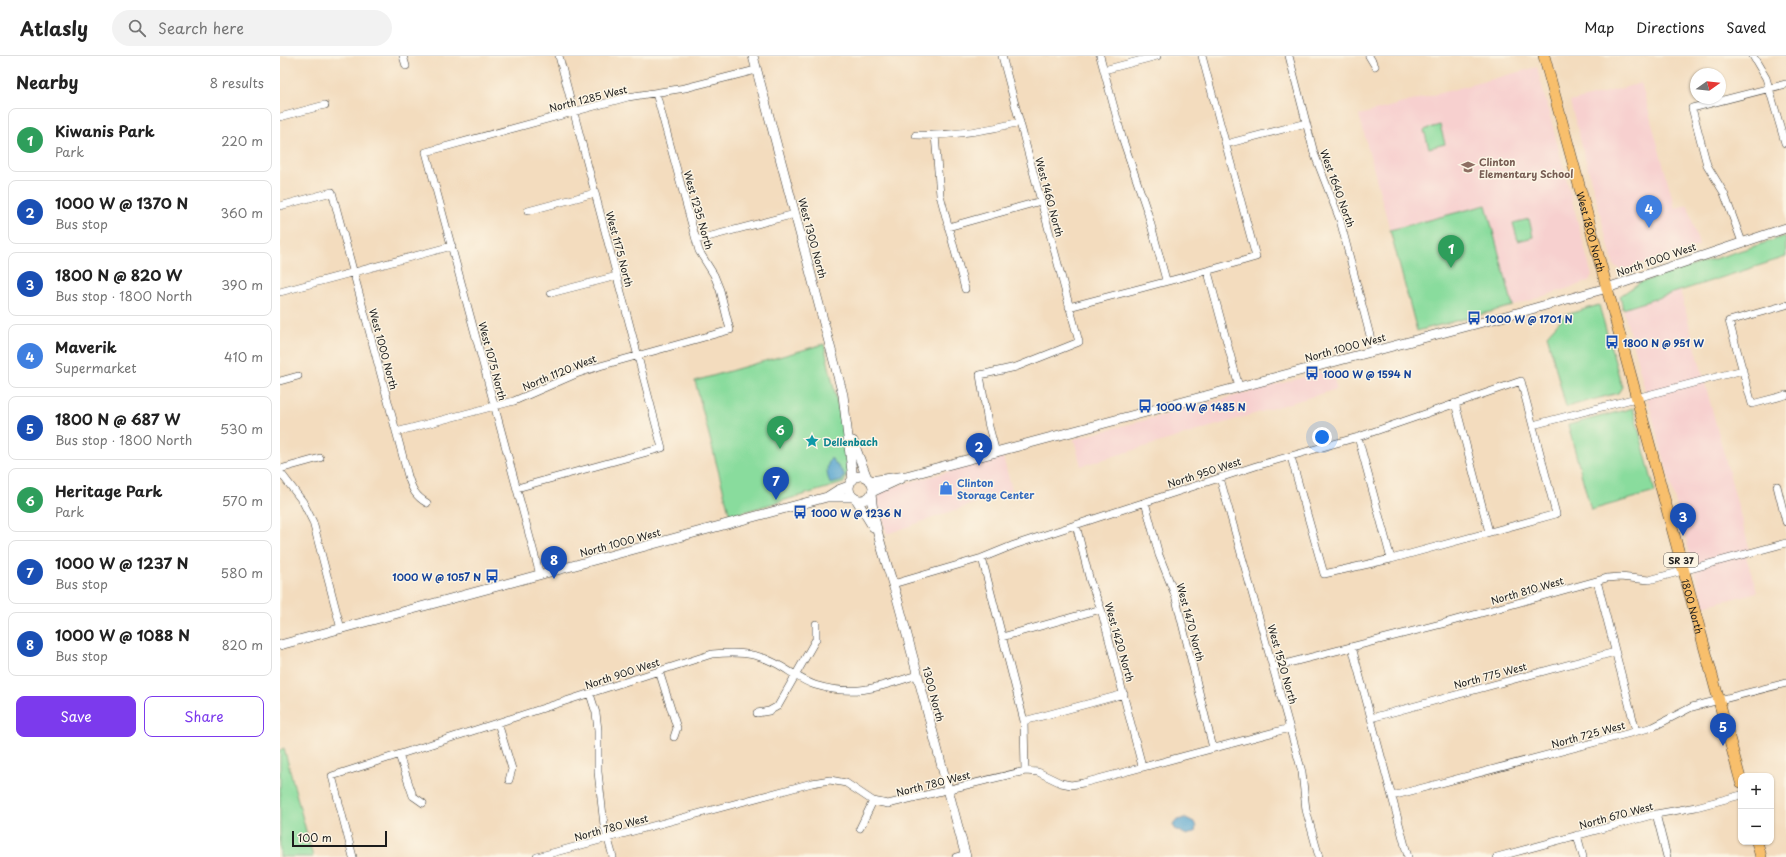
<!DOCTYPE html>
<html lang="en">
<head>
<meta charset="utf-8">
<style>
	:root { --surface:#fff; --page:#f2f2f2; --text:#222; --muted:#767676; --line:#e0e0e0; --accent:#7c3aed }
	body { margin:0; font-family:"Playpen Sans",sans-serif; background:var(--page); color:var(--text) }
	.controls { position:absolute; right:12px; bottom:12px; display:grid; overflow:hidden; border-radius:8px; box-shadow:0 1px 3px #0004 }
	.controls button { width:36px; height:36px; display:grid; place-items:center; padding:0; border:0; border-bottom:1px solid var(--line); background:var(--surface); color:var(--text); font:20px sans-serif }
	.compass { position:absolute; left:1410px; top:12px; width:36px; height:36px; border-radius:50%; background:var(--surface); box-shadow:0 1px 3px #0004; rotate:75deg }
	.scale { position:absolute; left:12px; bottom:10px; width:95px; box-sizing:border-box; padding-left:4px; border:2px solid #1c1c1c; border-top:0; font-size:11px; line-height:14px; white-space:nowrap; color:#1c1c1c; -webkit-text-stroke:3px #fcf5e5; paint-order:stroke }
	.you { position:absolute; left:1042px; top:381px; width:14px; height:14px; margin:-10px; border:3px solid #fff; border-radius:50%; background:#1a73e8; box-shadow:0 0 0 6px #1a73e833 }
	.badge { display:grid; place-items:center; width:26px; height:26px; border-radius:50%; background:var(--accent); color:#fff; font-size:13px; font-weight:700 }
	.pin { position:absolute; translate:-50% -33px; filter:drop-shadow(0 1px 2px #0008) }
	.pin::after { content:''; position:absolute; top:21px; width:14px; height:12px; background:inherit; clip-path:polygon(0 0,100% 0,50% 100%) }
	.list { margin:0; padding:0; list-style:none }
	h2 { display:flex; justify-content:space-between; align-items:center; height:52px; margin:0; padding:0 16px; font-size:17px }
	h2 small { font-size:13px; font-weight:400; color:var(--muted) }
	.list li { display:grid; grid-template-columns:26px 1fr auto; gap:12px; align-items:center; box-sizing:border-box; height:64px; margin:0 8px 8px; padding:0 8px; border:1px solid var(--line); border-radius:8px }
	.list b { display:block; font-size:15px; white-space:nowrap }
	.list p { margin:0; font-size:13px; white-space:nowrap; color:var(--muted) }
	.list em { font-size:13px; font-style:normal; color:var(--muted) }
	.actions { display:flex; gap:8px; padding:12px 16px }
	.actions a { flex:1; padding:9px 0; border:1px solid var(--accent); border-radius:8px; text-align:center; font-size:14px; color:var(--accent) }
	.actions .main { background:var(--accent); color:#fff }
	.icon { flex:none; width:22px; height:22px; fill:none; stroke:currentColor; stroke-width:2; stroke-linecap:round; stroke-linejoin:round }
	.map { position:relative; flex:none; width:1506px; height:801px; overflow:hidden }
	header { display:flex; align-items:center; gap:24px; box-sizing:border-box; height:56px; padding:0 20px; background:var(--surface); border-bottom:1px solid var(--line) }
	header strong { font-size:19px }
	nav { display:flex; gap:22px; margin-inline-start:auto; font-size:14px }
	.search { width:280px; height:36px; background:var(--page); display:flex; align-items:center; gap:10px; box-sizing:border-box; padding:0 14px; border-radius:22px; color:var(--muted); font-size:15px }
	main { display:flex }
	aside { flex:1; background:var(--surface) }
	.map>svg:first-child { display:block }
	.built { fill:#f7d0cf }
	.green { fill:#89dc9d; stroke:#527c5c }
	.water { fill:#55a4cf; stroke:#386076 }
	.lines { fill:none; stroke-linecap:round; stroke-linejoin:round }
	.minor-casing { stroke:#3c3934; stroke-width:8 }
	.tertiary-casing { stroke:#3c3934; stroke-width:10 }
	.primary-casing { stroke:#3c3934; stroke-width:12 }
	.minor { stroke:#fff; stroke-width:7 }
	.tertiary { stroke:#fff; stroke-width:9 }
	.primary { stroke:#f8bf6c; stroke-width:11 }
	.labels { text-anchor:middle; dominant-baseline:central; stroke-width:3; stroke-linejoin:round; paint-order:stroke }
	.shield { fill:#fcf5e5; stroke:#5f5d58; stroke-width:1 }
	.shield-label { font-size:9px; font-weight:bold; fill:#1c1c1c }
	.street-label { font-size:10px; fill:#1c1c1c; stroke:#fcf5e5 }
	.education-label { font-size:10px; font-weight:bold; fill:#785e54; stroke:#fcf5e5; text-anchor:start }
	.transit-label { font-size:10px; font-weight:bold; fill:#164399; stroke:#fcf5e5; text-anchor:start }
	.culture-label { font-size:10px; font-weight:bold; fill:#0d838f; stroke:#fcf5e5; text-anchor:start }
	.shop-label { font-size:10px; font-weight:bold; fill:#366cbe; stroke:#fcf5e5; text-anchor:start }
</style>
</head>
<body>
<header>
<strong>Atlasly</strong>
<div class="search"><svg class="icon" aria-label="search" viewBox="0 0 24 24"><circle cx="10" cy="10" r="6"/><path d="M15 15l6 6"/></svg>Search here</div>
<nav><a>Map</a><a>Directions</a><a>Saved</a></nav>
</header>
<main>
<aside>
<h2>Nearby<small>8 results</small></h2>
<ul class="list">
<li><span class="badge" style="background:#2e9e5b">1</span><div><b>Kiwanis Park</b><p>Park</p></div><em>220 m</em></li>
<li><span class="badge" style="background:#1a4fb4">2</span><div><b>1000 W @ 1370 N</b><p>Bus stop</p></div><em>360 m</em></li>
<li><span class="badge" style="background:#1a4fb4">3</span><div><b>1800 N @ 820 W</b><p>Bus stop · 1800 North</p></div><em>390 m</em></li>
<li><span class="badge" style="background:#3f7fe0">4</span><div><b>Maverik</b><p>Supermarket</p></div><em>410 m</em></li>
<li><span class="badge" style="background:#1a4fb4">5</span><div><b>1800 N @ 687 W</b><p>Bus stop · 1800 North</p></div><em>530 m</em></li>
<li><span class="badge" style="background:#2e9e5b">6</span><div><b>Heritage Park</b><p>Park</p></div><em>570 m</em></li>
<li><span class="badge" style="background:#1a4fb4">7</span><div><b>1000 W @ 1237 N</b><p>Bus stop</p></div><em>580 m</em></li>
<li><span class="badge" style="background:#1a4fb4">8</span><div><b>1000 W @ 1088 N</b><p>Bus stop</p></div><em>820 m</em></li>
</ul>
<div class="actions"><a class="main">Save</a><a>Share</a></div>
</aside>
<div class="map">
<svg width="1506" height="801" viewBox="0 0 1506 801">
	<rect width="100%" height="100%" fill="#fcf5e5"/>
	<filter id="ink" filterUnits="userSpaceOnUse"><feTurbulence type="fractalNoise" baseFrequency=".025" numOctaves="2"/><feDisplacementMap in="SourceGraphic" scale="8" xChannelSelector="R" yChannelSelector="G"/><feConvolveMatrix kernelMatrix="1 2 1 2 8 2 1 2 1" color-interpolation-filters="sRGB"/></filter>
	<filter id="wash" filterUnits="userSpaceOnUse"><feTurbulence type="fractalNoise" baseFrequency=".012" numOctaves="4" result="noise"/><feDisplacementMap in="SourceGraphic" scale="16" xChannelSelector="R" yChannelSelector="G"/><feGaussianBlur stdDeviation="0.9" result="paint"/><feColorMatrix in="noise" values="0 0 0 0 0 0 0 0 0 0 0 0 0 0 0 0 0 1.4 0 .05"/><feComposite in="paint" operator="in"/></filter>
	<g filter="url(#wash)">
		<rect width="100%" height="100%" fill="#f3dcbe"/>
		<path class="built" d="M1257,11L1312,220L1308,226L1233,250L1206,149L1110,174L1079,59Z
			M1361,27L1395,152L1408,149L1419,190L1342,214L1334,210L1290,46Z
			M1400,234L1470,495L1465,497L1477,536L1424,550L1343,253Z
			M1051,314L1057,333L801,410L794,383Z
			M723,401L732,434L607,478L596,444L603,433Z"/>
		<path class="green" d="M1160,69L1165,88L1149,92L1144,74Z
			M1206,149L1233,250L1137,275L1110,174Z
			M1249,163L1253,181L1238,185L1233,167Z
			M1506,180V201L1343,253L1340,240L1359,227Z
			M1319,249L1342,331L1338,337L1286,351L1267,279L1285,259Z
			M544,288L563,373L570,412L564,427L450,460L415,325Z
			M1353,352L1375,436L1311,454L1288,369Z
			M4,692L33,801H0V694Z"/>
		<path class="water" d="M551,402L565,419L562,425L550,428C547,418 545,412 551,402Z
			M906,762L914,766L916,771L915,776L907,779L896,774L893,769L897,764Z"/>
	</g>
	<g filter="url(#ink)">
		<g class="lines">
			<g class="minor-casing">
				<path id="minor" d="M123,0L126,10
					M820,0L842,81L868,158L886,224
					M1009,0L1034,97L1060,164L1094,295
					M1089,0L1095,10
					M1473,0L1486,22L1505,87
					M824,14L877,0
					M0,61L45,49
					M636,79C671,80 706,75 740,66
					M655,79L660,139L685,233
					M946,88L1026,67
					M0,150L52,136L128,420C132,433 135,440 147,447
					M248,155L315,137
					M668,171L761,145
					M416,184L515,158
					M1462,186L1444,137L1427,109L1412,52L1506,28
					M928,216L959,331
					M0,236L172,190
					M271,237L337,220
					M1506,249L1449,265L1472,348L1506,339
					M789,251C852,234 915,219 976,201L922,0
					M0,325L18,320
					M1175,347L1209,476
					M1253,369L1463,314
					M116,376L234,345L296,318L320,310L450,274L440,234L434,219L419,195L376,37
					M1078,381L1111,503
					M716,397L708,367L700,319L736,311L799,286L722,0
					M0,413L40,402
					M0,416L23,446L33,466L61,573
					M940,422L1022,716L1026,754L1039,801
					M1497,430L1506,466
					M237,432L382,392L279,0
					M865,446L879,499L895,539L933,692
					M796,469L810,525L821,553L862,710
					M702,502L744,665L745,715
					M260,519L146,96L348,41L405,32L476,14
					M1317,525L1356,675
					M613,528L702,502L734,489L976,410L1078,381L1241,325L1276,458L1111,503L1044,518L1011,401
					M722,581L821,553
					M1072,591L1128,801
					M993,611L1165,567L1327,522L1340,521L1369,524L1506,487
					M379,615L397,672L394,681
					M310,638L316,657L318,674V716L324,769L333,801
					M477,657L489,655L498,650L536,583V568
					M1091,662L1335,596
					M744,665L844,638
					M218,667L232,713L229,724
					M119,699L133,740L143,747
					M1112,740L1373,671L1412,651L1506,627
					M1376,758L1387,801
					M580,772L593,745
					M1297,779L1303,801
					M73,801L52,720L432,598C455,596 474,596 495,607C509,614 520,624 535,629C575,641 600,631 637,619
					M257,801L532,727L550,724L566,727L593,745L608,748L745,715L758,716L781,727L791,729L803,727L1010,672
					M676,801L686,798
					M1217,801L1376,758L1416,751L1461,739"/>
			</g>
			<g class="tertiary-casing">
				<path id="tertiary" d="M473,0L563,339L573,424
					M573,385L587,422
					M569 432a12 12 0 1 1 24 0a12 12 0 1 1-24 0Z
					M590,425L626,420L1248,254L1327,232L1506,172
					M592,436L620,423
					M591,438C594,476 609,512 619,549C641,633 664,717 686,801
					M547,441H573
					M576,443L593,471
					M0,589L547,441L558,434L569,430"/>
			</g>
			<g class="primary-casing">
				<g id="primary">
					<path id="s1" d="M1264,0L1461,726"/>
					<path d="M1477,786L1481,801"/>
				</g>
			</g>
			<use href="#minor" class="minor"/>
			<use href="#tertiary" class="tertiary"/>
			<use href="#primary" class="primary"/>
		</g>
	</g>
	<defs>
		<g id="school-bare" transform="scale(1.08)"><path d="M0-5L7-2L0 1L-7-2ZM-4 1L0 2.5L4 1V4Q0 6-4 4Z" fill="#8d6e63" stroke="#fcf5e5" stroke-width="2.5" paint-order="stroke"/></g>
		<g id="bus-bare" transform="scale(1.08)"><path d="M-5-6H5V4H4V6H2V4H-2V6H-4V4H-5ZM-3.5-4V0h7V-4ZM-3.5 1.2v1.5H-2V1.2ZM2 1.2v1.5H3.5V1.2Z" fill="#1a4fb4" stroke="#fcf5e5" stroke-width="2.5" paint-order="stroke"/></g>
		<g id="sight-bare" transform="scale(1.08)"><path d="M0-6L1.8-2.2L6-1.7L2.9 1.2L3.7 5.4L0 3.3L-3.7 5.4L-2.9 1.2L-6-1.7L-1.8-2.2Z" fill="#0f9aa8" stroke="#fcf5e5" stroke-width="2.5" paint-order="stroke"/></g>
		<g id="shop-bare" transform="scale(1.08)"><path d="M-5-2.5h2.3a2.7 3.5 0 0 1 5.4 0H5L5.5 6h-11ZM-1.5-2.5h3a1.5 2.3 0 0 0-3 0Z" fill="#3f7fe0" stroke="#fcf5e5" stroke-width="2.5" paint-order="stroke"/></g>
	</defs>
	<g fill-rule="evenodd">
		<use href="#school-bare" x="1188" y="111"/>
		<use href="#bus-bare" x="1194" y="262"/>
		<use href="#bus-bare" x="1332" y="286"/>
		<use href="#bus-bare" x="1032" y="317"/>
		<use href="#bus-bare" x="865" y="350"/>
		<use href="#sight-bare" x="532" y="385"/>
		<use href="#shop-bare" x="666" y="432"/>
		<use href="#bus-bare" x="520" y="456"/>
		<use href="#bus-bare" x="212" y="520"/>
	</g>
	<g class="labels">
		<rect class="shield" x="1384" y="497" width="34" height="14" rx="3"/>
		<g class="shield-label">
			<text x="1401" y="504">SR 37</text>
		</g>
		<g class="street-label">
			<text transform="translate(308 42) rotate(-14)">North 1285 West</text>
			<text transform="translate(1058 132) rotate(70)">West 1640 North</text>
			<text transform="translate(770 141) rotate(75)">West 1460 North</text>
			<text transform="translate(419 154) rotate(74)">West 1235 North</text>
			<text stroke="none"><textPath href="#s1" startOffset="182">West 1800 North</textPath></text>
			<text transform="translate(533 182) rotate(75)">West 1300 North</text>
			<text transform="translate(340 193) rotate(75)">West 1175 North</text>
			<text transform="translate(1376 203) rotate(-19)">North 1000 West</text>
			<text transform="translate(1065 291) rotate(-15)">North 1000 West</text>
			<text transform="translate(104 293) rotate(75)">West 1000 North</text>
			<text transform="translate(213 305) rotate(75)">West 1075 North</text>
			<text transform="translate(279 316) rotate(-22)">North 1120 West</text>
			<text transform="translate(924 416) rotate(-18)">North 950 West</text>
			<text transform="translate(340 486) rotate(-15)">North 1000 West</text>
			<text transform="translate(1247 534) rotate(-16)">North 810 West</text>
			<text stroke="none"><textPath href="#s1" startOffset="570">1800 North</textPath></text>
			<text transform="translate(911 566) rotate(75)">West 1470 North</text>
			<text transform="translate(840 586) rotate(74)">West 1420 North</text>
			<text transform="translate(1003 608) rotate(74)">West 1520 North</text>
			<text transform="translate(342 617) rotate(-18)">North 900 West</text>
			<text transform="translate(1210 619) rotate(-15)">North 775 West</text>
			<text transform="translate(654 638) rotate(75)">1300 North</text>
			<text transform="translate(1308 678) rotate(-15)">North 725 West</text>
			<text transform="translate(653 727) rotate(-14)">North 780 West</text>
			<text transform="translate(1336 759) rotate(-15)">North 670 West</text>
			<text transform="translate(331 771) rotate(-15)">North 780 West</text>
		</g>
		<g class="education-label">
			<text x="1199" y="105">Clinton<tspan x="1199" dy="12">Elementary School</tspan></text>
		</g>
		<g class="transit-label">
			<text x="1205" y="262">1000 W @ 1701 N</text>
			<text x="1343" y="286">1800 N @ 951 W</text>
			<text x="1043" y="317">1000 W @ 1594 N</text>
			<text x="876" y="350">1000 W @ 1485 N</text>
			<text x="531" y="456">1000 W @ 1236 N</text>
			<text x="201" y="520" text-anchor="end">1000 W @ 1057 N</text>
		</g>
		<g class="culture-label">
			<text x="543" y="385">Dellenbach</text>
		</g>
		<g class="shop-label">
			<text x="677" y="426">Clinton<tspan x="677" dy="12">Storage Center</tspan></text>
		</g>
	</g>
</svg>
<div class="controls">
<button>+</button>
<button>−</button>
</div>
<svg class="compass" viewBox="-18 -18 36 36"><path d="M0-13l5 13h-10z" fill="#e53935"/><path d="M0 13l5-13h-10z" fill="#767676"/></svg>
<div class="scale">100 m</div>
<div class="you"></div>
<div class="pin badge" style="left:1171px;top:212px;background:#2e9e5b">1</div>
<div class="pin badge" style="left:699px;top:410px;background:#1a4fb4">2</div>
<div class="pin badge" style="left:1403px;top:480px;background:#1a4fb4">3</div>
<div class="pin badge" style="left:1369px;top:172px;background:#3f7fe0">4</div>
<div class="pin badge" style="left:1443px;top:690px;background:#1a4fb4">5</div>
<div class="pin badge" style="left:500px;top:393px;background:#2e9e5b">6</div>
<div class="pin badge" style="left:496px;top:444px;background:#1a4fb4">7</div>
<div class="pin badge" style="left:274px;top:523px;background:#1a4fb4">8</div>
</div>
</main>
</body>
</html>
